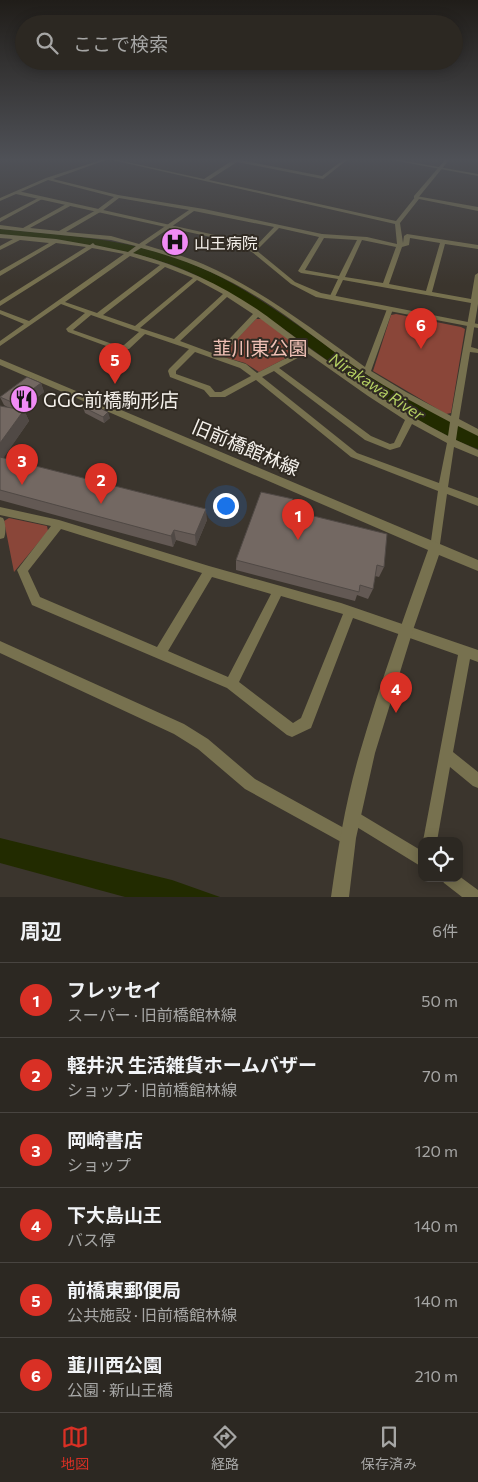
<!DOCTYPE html>
<html lang="ja">
<head>
<meta charset="utf-8">
<style>
	:root { --surface:#2c2822; --page:#34302a; --text:#f1f3f6; --muted:#a6a6a5; --line:#484440; --accent:#d93025 }
	body { margin:0; font-family:Commissioner,"Noto Sans JP",sans-serif; background:var(--page); color:var(--text) }
	.controls { position:absolute; right:15px; bottom:15px; display:grid; overflow:hidden; border-radius:10px; box-shadow:0 2px 12px #0003 }
	.controls button { width:45px; height:45px; display:grid; place-items:center; padding:0; border:0; border-bottom:1px solid var(--line); background:var(--surface); color:var(--text); font:25px sans-serif }
	.you { position:absolute; left:225px; top:505px; width:18px; height:18px; margin:-12px; border:4px solid #fff; border-radius:50%; background:#1a73e8; box-shadow:0 0 0 8px #1a73e833 }
	.badge { display:grid; place-items:center; width:32px; height:32px; border-radius:50%; background:var(--accent); color:#fff; font-size:16px; font-weight:700 }
	.pin { position:absolute; translate:-50% -41px; filter:drop-shadow(0 1px 2px #0008) }
	.pin::after { content:''; position:absolute; top:26px; width:18px; height:15px; background:inherit; clip-path:polygon(0 0,100% 0,50% 100%) }
	.list { margin:0; padding:0; list-style:none }
	h2 { display:flex; justify-content:space-between; align-items:center; height:65px; margin:0; padding:0 20px; font-size:21px }
	h2 small { font-size:16px; font-weight:400; color:var(--muted) }
	.list li { display:grid; grid-template-columns:32px 1fr auto; gap:15px; align-items:center; box-sizing:border-box; height:75px; padding:0 20px; border-top:1px solid var(--line) }
	.list b { display:block; font-size:19px; white-space:nowrap }
	.list p { margin:0; font-size:16px; white-space:nowrap; color:var(--muted) }
	.list em { font-size:16px; font-style:normal; color:var(--muted) }
	.icon { flex:none; width:28px; height:28px; fill:none; stroke:currentColor; stroke-width:2; stroke-linecap:round; stroke-linejoin:round }
	.map { position:relative; flex:none; width:478px; height:897px; overflow:hidden }
	.search { position:absolute; background:var(--surface); box-shadow:0 2px 12px #0003; left:15px; right:15px; top:15px; height:55px; display:flex; align-items:center; gap:12px; box-sizing:border-box; padding:0 18px; border-radius:28px; color:var(--muted); font-size:19px }
	.sheet { height:515px; background:var(--surface) }
	nav { display:flex; justify-content:space-around; align-items:center; box-sizing:border-box; height:70px; border-top:1px solid var(--line); background:var(--surface); font-size:14px; color:var(--muted) }
	nav a { display:grid; justify-items:center; gap:2px }
	nav .on { color:var(--accent) }
	.map>svg:first-child { display:block }
	.green { fill:#8a4639 }
	.water { fill:#222b00 }
	.lines { fill:none; stroke-linecap:round; stroke-linejoin:round }
	.river { fill:#222b00; fill-rule:evenodd }
	.minor { fill:#77714f; fill-rule:evenodd }
	.tertiary { fill:#77714f; fill-rule:evenodd }
	.wall { fill:#635954 }
	.shaded-wall { fill:#504945 }
	.building { fill:#736862; stroke:#504945 }
	.labels { text-anchor:middle; dominant-baseline:central; stroke-width:4; stroke-linejoin:round; paint-order:stroke }
	.far-poi-label { font-size:16px; fill:#f5f1ec; stroke:#312b23; text-anchor:start }
	.far-water-label { font-size:16px; font-style:italic; fill:#b5d062; stroke:#312b23 }
	.park-label { font-size:19px; fill:#f0c1b6; stroke:#312b23 }
	.poi-label { font-size:19px; fill:#f5f1ec; stroke:#312b23; text-anchor:start }
	.street-label { font-size:19px; fill:#f5f1ec; stroke:#312b23 }
</style>
</head>
<body>
<div class="map">
<svg width="478" height="897" viewBox="0 0 478 897">
	<rect width="100%" height="100%" fill="#3b352d"/>
	<path class="green" d="M396,314L461,327L465,329L451,413L446,414L373,371L391,315Z
		M256,319H262L300,348V351L259,372L245,363L224,357L223,353Z
		M9,518L47,526L48,531L14,572L4,521Z"/>
	<path class="water" d="M0,838L172,880L220,897H125L0,863Z"/>
	<g class="lines">
		<path class="river" d="M0,229C61,235 124,238 182,260C244,283 296,325 350,362C390,390 433,413 478,434V449C460,443 443,433 427,425C347,383 282,319 202,278C139,246 69,243 0,235Z"/>
		<path class="minor" d="M101,160H106L53,179L118,195L204,209L322,234L367,237L397,244L395,224L112,160H118L204,179L233,160H240L322,176L343,160H347L323,179L237,162L209,180L396,221L416,196L478,207V211L419,199L400,223L403,243L404,236L407,234L478,245V249L445,244L432,292L471,299L475,275L478,273V304L471,347L478,349V353L470,352L459,419L478,429V436L458,426L456,440L478,450V457L454,447L448,487L478,498V506L447,494L439,551L435,553L431,551L430,548L438,491L351,457L256,380L225,397H210L204,390L170,377L168,371L169,369L189,349L145,334L129,349L117,350L68,332L66,329L67,328L85,313L61,304L0,346V341L24,324L0,314V310L29,321L124,254L92,248L0,306V301L86,247L56,243L0,276V271L49,243L20,240L0,250V246L13,239L0,238V234L56,239L90,245L93,243L95,245L128,252L136,246L111,240L0,229V225L23,228L68,203H72V205L30,228L59,231L98,209L114,197L48,180L0,201V198L46,178ZM119,198L189,210L139,244L111,236L66,232L102,211ZM194,211L274,227L252,250V252L254,253L279,228L319,237L298,271L301,273L338,279L329,298L330,299H334L343,280L471,303L451,416L406,392L371,371L393,309L392,308L390,307L387,309L365,367C313,330 262,290 203,264C185,256 164,251 145,245ZM324,238L357,240L339,276L305,270ZM410,238L440,243L426,291L389,284L402,247L409,245ZM362,240L396,247L383,283L345,277ZM141,248C184,259 222,275 259,298C295,320 327,348 361,371C390,390 420,406 450,422L448,436C400,411 356,381 312,350C295,338 277,323 261,312C222,285 179,265 133,253ZM130,256L160,265L97,313L65,302ZM165,267L193,278L135,326L103,315ZM197,280L223,294L174,339L140,328ZM227,297L253,314L215,354L180,341ZM91,315L139,332L124,345L118,346L73,330ZM258,317L302,350L257,373L246,364L221,356ZM195,352L240,368L251,376L221,392H215L210,386L176,374V371ZM307,353L368,396L405,420L394,443L390,444L371,436L279,368ZM274,371L365,440L390,450L400,447L412,424L447,443L439,483L357,453L262,377Z
			M392,160H399L478,174V176Z
			M40,197L44,198L0,222V218Z
			M0,507L59,520L209,566L341,603L478,650V662L470,659L453,752L478,772V788L473,786L450,767L437,841H423L458,655L353,618L311,728L292,737L287,735L227,688L32,605L17,570L51,526L0,515ZM61,529L202,573L157,647L40,597L28,571ZM212,577L271,594L228,677L168,651ZM281,596L343,614L301,718L293,723L239,682Z
			M0,517L3,518C6,523 6,533 4,538L0,539Z
			M0,641L184,724L208,739L255,779L353,833L355,838L353,843L348,845L343,843L245,789L198,749L174,734L0,653Z
			M352,809L422,851V867L347,821L345,816L347,811Z
			M459,876L478,890V897H462L444,883L441,878H459Z"/>
		<path class="tertiary" d="M445,160H449L418,198H414V196Z
			M18,191L233,239L256,250L295,282L321,293L478,324V328L316,297L291,284L252,252L229,241L16,194L15,193Z
			M0,359L478,560V571L439,555L413,630L375,753L356,838L349,897H331C338,848 346,799 360,752C380,684 404,617 428,550L0,365Z"/>
	</g>
	<path class="wall" d="M41,383L44,392L21,410H24L29,421L3,458L207,520L196,546L176,540L173,547L0,500V406L9,408L4,405L0,397Z
		M83,407L110,418L104,423L85,413Z
		M291,511L384,567L379,577L375,576L373,589L368,599L357,595L355,601L236,570V560Z"/>
	<path class="shaded-wall" d="M41,383L44,392L18,412L14,403Z
		M24,410L29,421L0,463V443Z
		M108,412L110,418L104,423L103,417Z
		M206,509L207,520L196,546L195,535Z
		M174,530L176,540L173,547L171,536Z"/>
	<path class="building" d="M27,377L41,383L14,403L0,397Z
		M89,403L108,412L103,417L83,407Z
		M0,406L24,410L0,443Z
		M0,457L206,509L195,535L174,530L171,536L0,490Z
		M261,492L293,499L289,510L387,534L384,567L377,565L373,589L360,585L359,592L236,560Z"/>
	<linearGradient id="sky" x2="0" y2="1"><stop stop-color="#201d19"/><stop offset="0.56" stop-color="#4f5157"/><stop offset="1" stop-color="#4f5157" stop-opacity="0"/></linearGradient>
	<rect width="478" height="285" fill="url(#sky)"/>
	<defs>
		<g id="hospital-disc" transform="scale(1.4375)"><circle r="9.5" fill="#f08bf5" stroke="#312b23"/><path d="M-5-5h3v3.5h4V-5h3V5h-3V1.5h-4V5h-3Z" fill="#111"/></g>
		<g id="restaurant-disc" transform="scale(1.4375)"><circle r="9.5" fill="#f08bf5" stroke="#312b23"/><path d="M-5-6h1v4h1v-4h1v4h1v-4h1v5L-1.5 .5V6h-2V.5L-5-1ZM5-6V6H3V1.5H1.5Q1.5-4 5-6Z" fill="#111"/></g>
	</defs>
	<g fill-rule="evenodd">
		<use href="#hospital-disc" x="175" y="242"/>
		<use href="#restaurant-disc" x="24" y="399"/>
	</g>
	<g class="labels">
		<g class="far-poi-label">
			<text x="194" y="242">山王病院</text>
		</g>
		<g class="far-water-label">
			<text transform="translate(377 386) rotate(33)">Nirakawa River</text>
		</g>
		<g class="park-label">
			<text x="260" y="347">韮川東公園</text>
		</g>
		<g class="poi-label">
			<text x="43" y="399">GGC前橋駒形店</text>
		</g>
		<g class="street-label">
			<text transform="translate(246 447) rotate(23)">旧前橋館林線</text>
		</g>
	</g>
</svg>
<div class="controls">
<button><svg class="icon" aria-label="locate" viewBox="0 0 24 24"><circle cx="12" cy="12" r="6"/><path d="M12 2v4M12 18v4M2 12h4M18 12h4"/></svg></button>
</div>
<div class="you"></div>
<div class="pin badge" style="left:298px;top:540px">1</div>
<div class="pin badge" style="left:101px;top:504px">2</div>
<div class="pin badge" style="left:22px;top:485px">3</div>
<div class="pin badge" style="left:396px;top:713px">4</div>
<div class="pin badge" style="left:115px;top:384px">5</div>
<div class="pin badge" style="left:421px;top:349px">6</div>
<div class="search"><svg class="icon" aria-label="search" viewBox="0 0 24 24"><circle cx="10" cy="10" r="6"/><path d="M15 15l6 6"/></svg>ここで検索</div>
</div>
<section class="sheet">
<h2>周辺<small>6件</small></h2>
<ul class="list">
<li><span class="badge">1</span><div><b>フレッセイ</b><p>スーパー · 旧前橋館林線</p></div><em>50 m</em></li>
<li><span class="badge">2</span><div><b>軽井沢 生活雑貨ホームバザー</b><p>ショップ · 旧前橋館林線</p></div><em>70 m</em></li>
<li><span class="badge">3</span><div><b>岡崎書店</b><p>ショップ</p></div><em>120 m</em></li>
<li><span class="badge">4</span><div><b>下大島山王</b><p>バス停</p></div><em>140 m</em></li>
<li><span class="badge">5</span><div><b>前橋東郵便局</b><p>公共施設 · 旧前橋館林線</p></div><em>140 m</em></li>
<li><span class="badge">6</span><div><b>韮川西公園</b><p>公園 · 新山王橋</p></div><em>210 m</em></li>
</ul>
</section>
<nav>
<a class="on"><svg class="icon" aria-label="map" viewBox="0 0 24 24"><path d="M3 6l6-2 6 2 6-2v14l-6 2-6-2-6 2zM9 4v14M15 6v14"/></svg>地図</a>
<a><svg class="icon" aria-label="directions" viewBox="0 0 24 24"><path d="M12 3l9 9-9 9-9-9zM9 14v-3h6M13 9l2 2-2 2"/></svg>経路</a>
<a><svg class="icon" aria-label="saved" viewBox="0 0 24 24"><path d="M7 4h10v16l-5-4-5 4z"/></svg>保存済み</a>
</nav>
</body>
</html>
